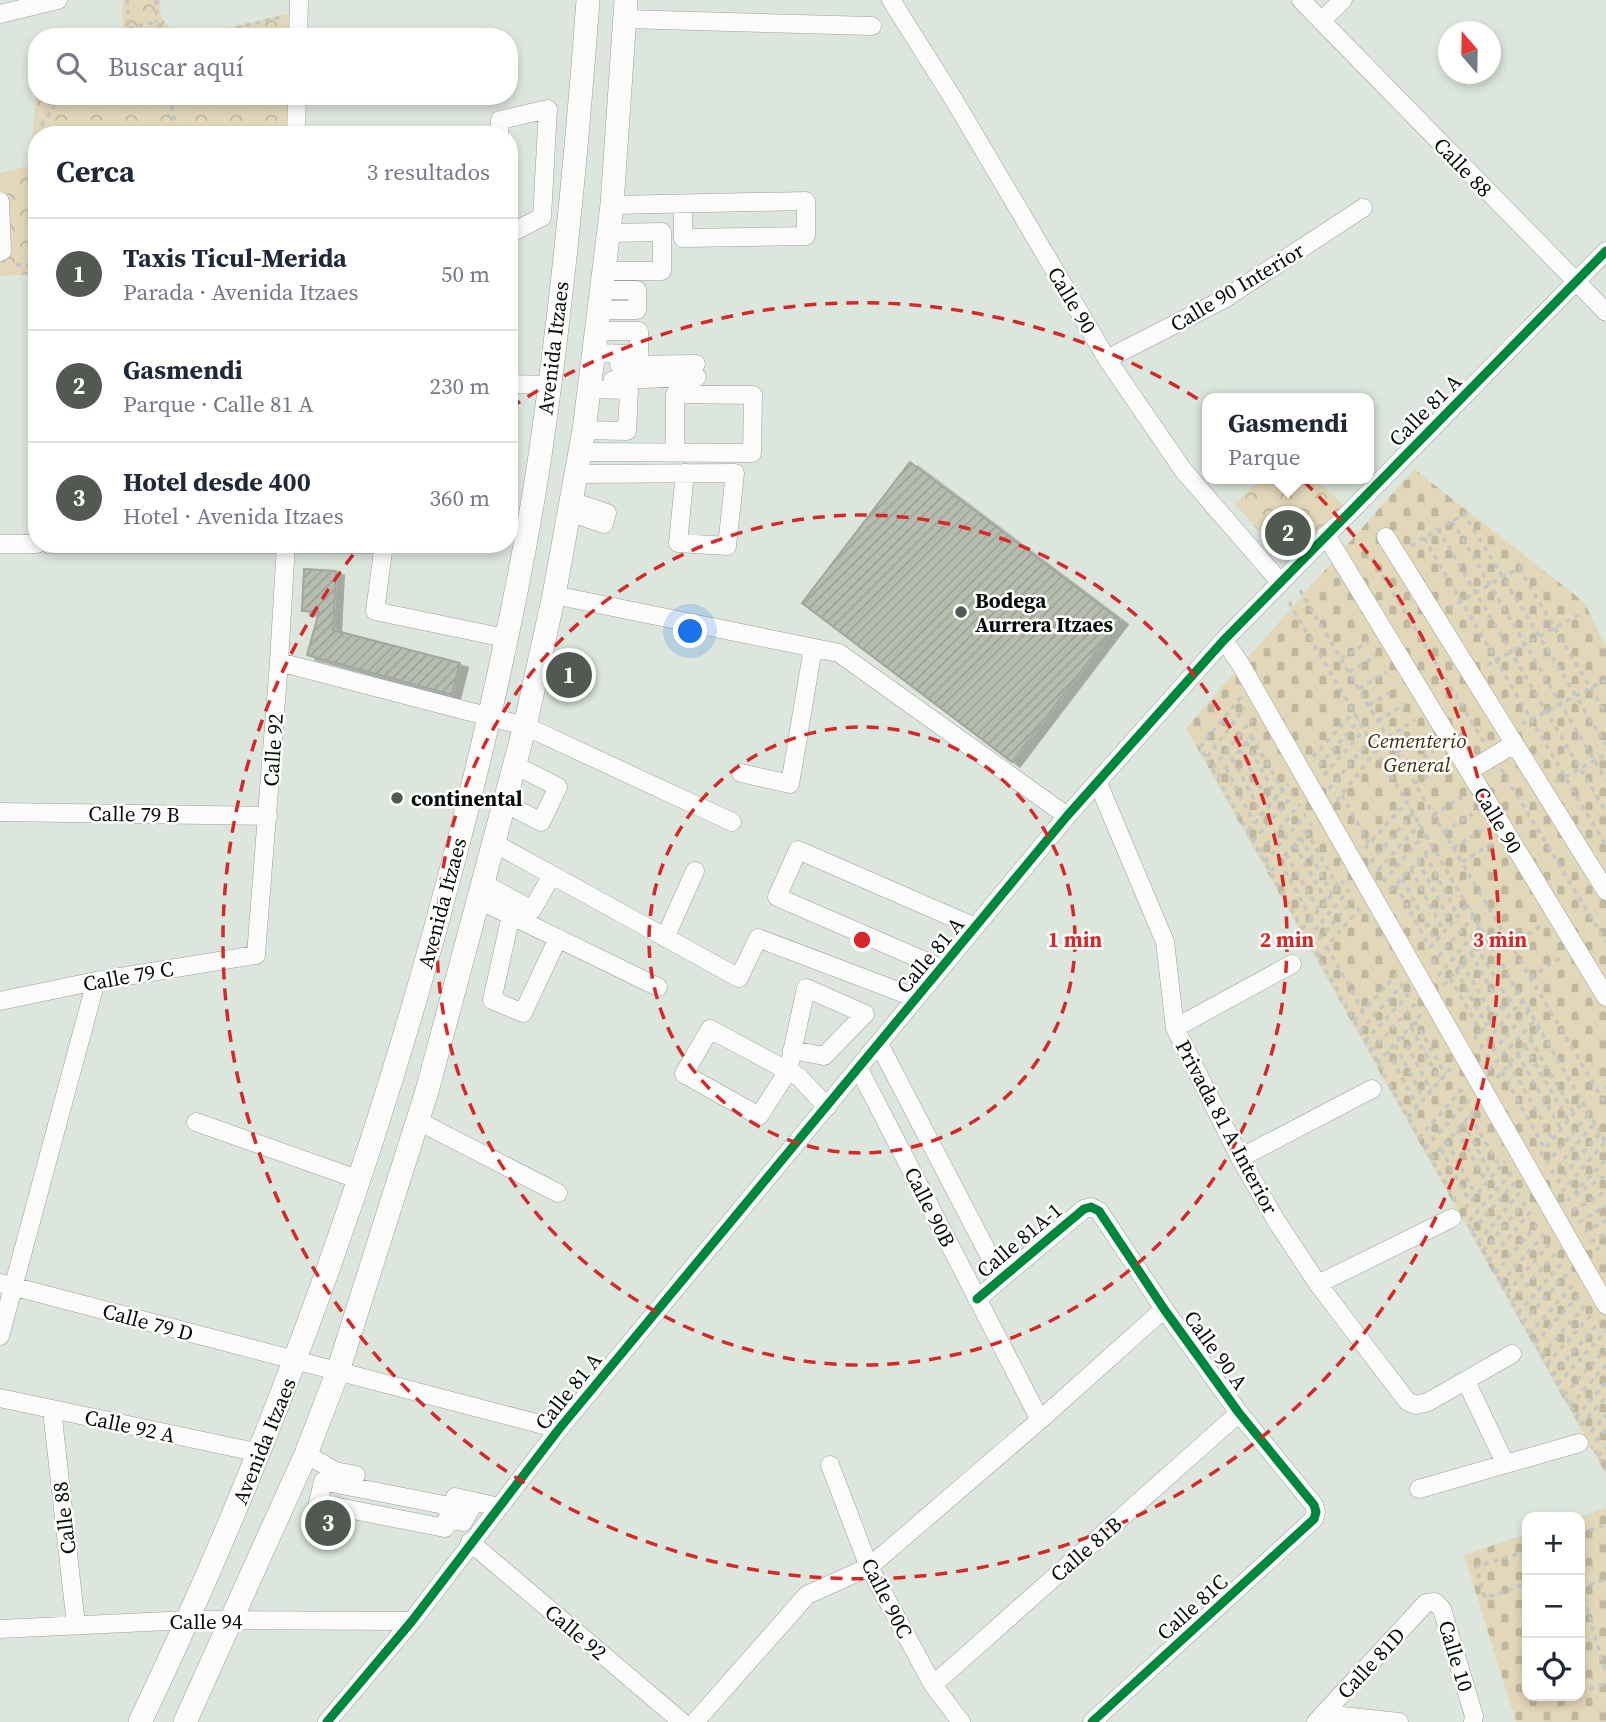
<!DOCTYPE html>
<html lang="es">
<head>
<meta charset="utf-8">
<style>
	:root { --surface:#fff; --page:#f6f6f7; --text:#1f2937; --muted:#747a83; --line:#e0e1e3; --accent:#525952 }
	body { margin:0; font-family:"Source Serif 4",serif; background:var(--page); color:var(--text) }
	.controls { position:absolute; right:21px; bottom:21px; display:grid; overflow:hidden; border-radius:14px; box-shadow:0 4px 10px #0003 }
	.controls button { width:63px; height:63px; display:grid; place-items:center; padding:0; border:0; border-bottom:2px solid var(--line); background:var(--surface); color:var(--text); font:35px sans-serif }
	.compass { position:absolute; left:1438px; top:21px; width:63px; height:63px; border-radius:50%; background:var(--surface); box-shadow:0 4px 10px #0003; rotate:340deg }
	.you { position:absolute; left:691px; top:632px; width:24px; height:24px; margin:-18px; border:5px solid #fff; border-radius:50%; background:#1a73e8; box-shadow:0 0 0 10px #1a73e833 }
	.badge { display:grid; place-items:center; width:46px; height:46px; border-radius:50%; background:var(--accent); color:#fff; font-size:23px; font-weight:700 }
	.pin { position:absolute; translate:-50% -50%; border:4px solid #fff; box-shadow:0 2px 7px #0006 }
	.popup { position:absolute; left:1202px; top:393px; width:172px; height:91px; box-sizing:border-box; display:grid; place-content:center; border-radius:14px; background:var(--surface); filter:drop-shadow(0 2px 5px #0005); font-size:23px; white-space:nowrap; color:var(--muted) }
	.popup b { font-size:26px; color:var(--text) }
	.popup::after { content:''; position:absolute; left:50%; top:100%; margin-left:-14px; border:14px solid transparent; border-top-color:var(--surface) }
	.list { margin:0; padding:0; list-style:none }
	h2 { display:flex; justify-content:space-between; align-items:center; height:91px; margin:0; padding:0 28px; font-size:30px }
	h2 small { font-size:23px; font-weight:400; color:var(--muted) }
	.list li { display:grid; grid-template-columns:46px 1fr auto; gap:21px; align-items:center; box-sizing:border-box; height:112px; padding:0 28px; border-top:2px solid var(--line) }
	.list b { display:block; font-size:26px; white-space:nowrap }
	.list p { margin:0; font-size:23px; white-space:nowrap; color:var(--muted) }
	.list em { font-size:23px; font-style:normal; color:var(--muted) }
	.icon { flex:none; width:38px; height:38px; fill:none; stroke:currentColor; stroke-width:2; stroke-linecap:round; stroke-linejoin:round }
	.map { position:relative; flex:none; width:1606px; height:1722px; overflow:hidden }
	.search { position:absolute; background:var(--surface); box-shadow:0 4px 10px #0003; left:28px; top:28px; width:490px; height:77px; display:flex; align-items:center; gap:18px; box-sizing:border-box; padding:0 24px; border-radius:28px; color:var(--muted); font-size:26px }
	.panel { position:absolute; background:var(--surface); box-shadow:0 4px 10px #0003; left:28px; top:126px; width:490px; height:427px; border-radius:28px }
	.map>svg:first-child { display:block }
	.cemetery { fill:url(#cemetery-stones) }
	.park { fill:url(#park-crowns) }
	.building { fill:url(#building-hatch); stroke:#a2a79d; stroke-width:2; filter:url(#shadow) }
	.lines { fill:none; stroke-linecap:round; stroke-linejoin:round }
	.minor-casing { stroke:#9aa199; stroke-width:19 }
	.major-casing { stroke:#9aa199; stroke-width:24 }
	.path { stroke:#c4c7c4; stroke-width:3.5; stroke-dasharray:5 5; stroke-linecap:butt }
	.minor { stroke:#fafbfa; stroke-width:18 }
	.major { stroke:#fafbfa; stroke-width:23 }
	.cycleway-casing { stroke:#fff; stroke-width:13 }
	.cycleway { stroke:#00873e; stroke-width:9 }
	.ring { fill:none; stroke:#d62828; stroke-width:3.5; stroke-dasharray:12 9 }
	.poi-dot { fill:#525952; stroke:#fff; stroke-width:2.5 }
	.labels { text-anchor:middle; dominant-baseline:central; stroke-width:5; stroke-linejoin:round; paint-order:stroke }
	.street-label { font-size:21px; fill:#070d07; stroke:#fff }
	.poi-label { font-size:21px; font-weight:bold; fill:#070d07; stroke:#fff; text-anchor:start }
	.park-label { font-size:21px; font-style:italic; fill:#45320c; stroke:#fff }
	.centre { fill:#d62828; stroke:#fff; stroke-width:3.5 }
	.ring-label { font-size:21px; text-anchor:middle; font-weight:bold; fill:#d62828; stroke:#fff; stroke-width:5; stroke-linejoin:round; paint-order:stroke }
</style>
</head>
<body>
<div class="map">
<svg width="1606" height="1722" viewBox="0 0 1606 1722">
	<defs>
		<pattern id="cemetery-stones" width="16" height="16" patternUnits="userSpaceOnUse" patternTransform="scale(1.75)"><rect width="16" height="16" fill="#e2d7b9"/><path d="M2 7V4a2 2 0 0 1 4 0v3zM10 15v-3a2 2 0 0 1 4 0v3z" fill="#c0b79e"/></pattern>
		<pattern id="park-crowns" width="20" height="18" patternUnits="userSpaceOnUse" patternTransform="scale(1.75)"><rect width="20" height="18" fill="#e2d7b9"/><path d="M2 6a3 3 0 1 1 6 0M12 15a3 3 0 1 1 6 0" fill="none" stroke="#c0b79e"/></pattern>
		<pattern id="building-hatch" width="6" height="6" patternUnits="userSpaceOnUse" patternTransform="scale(1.75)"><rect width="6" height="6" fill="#b7bdae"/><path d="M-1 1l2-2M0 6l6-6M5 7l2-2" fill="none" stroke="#9ca194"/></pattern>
		<filter id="shadow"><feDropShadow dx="8" dy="4.5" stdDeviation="0" flood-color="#0004"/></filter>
	</defs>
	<rect width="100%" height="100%" fill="#dce6dc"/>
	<path class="cemetery" d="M1414,469L1584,602L1606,646V1474L1186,728Z
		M1606,1508V1722H1516L1464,1555L1527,1534V1696H1580L1579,1517Z"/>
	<path class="park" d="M122,0H160L161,17L177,37H118L123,30Z
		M294,12L293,37H193Z
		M37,88V96H291L290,135H37V280L36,274L0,276V259L12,255L9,195L0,191V173L29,166Z
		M1261,479H1314L1344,505L1285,561L1235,504Z"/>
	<path class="building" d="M910,462L1120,620L1012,762L802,603Z
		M304,569L336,571L333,630L460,663L452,695L307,655L319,612L302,611Z"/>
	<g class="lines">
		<g class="minor-casing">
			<path id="minor" d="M891,0L954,100L1107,359L1183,470L1280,582
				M1301,0L1606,312
				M0,14L58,0
				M625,19L872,26
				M1321,21L1343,0
				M298,37L299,0
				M296,135L297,96
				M499,135L500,120L548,109L542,217L509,234
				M0,201L2,251L0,252
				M612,205L806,201V236L683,238V204
				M604,271H662V232L608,233
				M599,310H637V290H601
				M593,353L639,354V331H596
				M1107,359L1224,299L1363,208
				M619,365L696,364
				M613,380L697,377
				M509,384L549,385
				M584,430L627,431L629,390L589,389
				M580,452L752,453L753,395L675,394V452
				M576,474L735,473L727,546L678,543L685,473
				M569,512L604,524L607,513L571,501
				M1326,535L1606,997
				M1386,537L1606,891
				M0,544H37
				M48,544H387
				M384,544L375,611L505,638
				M554,595L839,653L1067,816
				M1224,640L1241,665L1606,1305
				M279,662L525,726L732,822
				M1469,771L1514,744
				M741,773L790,784L813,648
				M1098,783L1165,942L1175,1028L1240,1158L1277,1222L1318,1284L1407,1401L1416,1405L1428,1402L1512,1354
				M505,803L541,822L558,787L515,765
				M0,812L268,816
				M552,875L739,978L758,938L916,998
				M483,883L532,910L552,875L494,843
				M479,900L658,987
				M511,915L492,1000L523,1013L558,938
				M665,938L695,871
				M941,968L777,897L798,850L975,927
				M0,1001L96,981L256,955L279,662L286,544
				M1175,1028L1292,964
				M879,1044L1001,1278
				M792,1050L824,1056L865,1014L806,988L788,1071L759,1116L684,1074L710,1029L788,1071L799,1077L827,1107
				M859,1069L1040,1420
				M418,1121L558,1193
				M196,1122L360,1180
				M1240,1158L1372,1089
				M0,1283L559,1429
				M1318,1284L1452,1218
				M977,1299L1084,1209L1091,1207L1099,1211L1164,1309L1239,1413L1314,1505L1316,1512L1314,1519L1092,1722
				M0,1336L96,981
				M1466,1381L1505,1463
				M0,1398L260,1453
				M52,1410L76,1625
				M306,1454L335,1471L356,1475
				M830,1465L869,1567L933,1685L961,1722
				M323,1481L342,1485L470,1510L463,1522L447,1519L445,1528L318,1503Z
				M1419,1489L1579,1443
				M455,1497L499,1507
				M470,1542L682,1722
				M0,1629L189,1620L412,1621
				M933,1685L1239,1413
				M1323,1714L1399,1722
				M327,1722L412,1621L559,1429L1067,816L1224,640L1606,251
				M695,1722L807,1595L869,1567L1040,1420L1164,1309
				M1316,1722L1426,1603L1435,1602L1442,1609L1474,1716L1473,1722"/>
		</g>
		<g class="major-casing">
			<path id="major" d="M140,1722C275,1440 380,1146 458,844C491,716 520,587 540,456C562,305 577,152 588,0
				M185,1722L306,1454L338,1371L427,1091L525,726L554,595L584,430L612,205L626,0"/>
		</g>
		<path class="path" d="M127,0L129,28
			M156,0V22
			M123,37L129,28L156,22L170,37
			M197,37L281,17
			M169,96L178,135
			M42,135L41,126L61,96
			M16,265H29L37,258
			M1452,521L1606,780
			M1438,529L1606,812
			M1424,538L1606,846
			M1411,546L1464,514L1606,745
			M1372,558L1484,742
			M1519,568L1606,714
			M1300,590L1606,1105
			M1289,602L1606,1142
			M1449,608L1526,564
			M1341,659L1368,642
			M1487,665L1580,614
			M1349,672L1376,656
			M1359,689L1386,672
			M1241,697L1200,747L1386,1077
			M1369,705L1396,689
			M1378,721L1405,704
			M1522,724L1606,680
			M1251,736L1283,791
			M1388,737L1415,720
			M1246,742L1277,797
			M1240,750L1270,805
			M1397,752L1425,736
			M1207,757L1245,708
			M1313,757L1354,712
			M1233,759L1262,815
			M1319,766L1359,720
			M1213,768L1252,719
			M1226,768L1254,823
			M1406,768L1434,751
			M1501,769L1606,942
			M1324,775L1364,730
			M1218,777L1257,729
			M1556,782L1606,754
			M1415,783L1444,767
			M1329,789L1370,740
			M1342,795L1369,844
			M1337,801L1376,750
			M1433,815L1462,797
			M1248,831L1288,784
			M1306,831L1338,887
			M1444,832L1472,814
			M1301,838L1332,894
			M1253,841L1294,794
			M1295,845L1326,901
			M1365,848L1407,802
			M1453,848L1482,830
			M1260,852L1300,804
			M1286,854L1318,909
			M1425,854L1458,916
			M1418,861L1451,923
			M1265,862L1306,814
			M1280,862L1311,918
			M1371,862L1413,813
			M1462,862L1491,844
			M1411,869L1444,932
			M1378,870L1420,824
			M1271,871L1312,824
			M1402,879L1436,941
			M1383,882L1425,834
			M1396,885L1430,948
			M1390,891L1432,846
			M1302,929L1344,881
			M1308,938L1349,890
			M1510,944L1541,926
			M1476,946L1509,1001
			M1312,947L1354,899
			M1327,947L1363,1011
			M1430,948L1467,905
			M1471,953L1502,1009
			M1318,957L1360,908
			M1462,963L1494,1018
			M1432,964L1474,916
			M1456,970L1487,1026
			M1438,976L1480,927
			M1530,977L1560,958
			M1450,978L1481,1032
			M1444,985L1485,935
			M1354,1021L1397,974
			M1415,1021L1445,1074
			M1411,1027L1440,1081
			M1360,1031L1403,984
			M1402,1036L1431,1091
			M1474,1039L1518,992
			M1530,1039L1574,1113
			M1365,1041L1409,994
			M1395,1045L1424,1099
			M1525,1046L1568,1120
			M1480,1048L1523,1000
			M1371,1051L1415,1004
			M1388,1051L1417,1106
			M1517,1054L1561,1129
			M1486,1059L1529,1010
			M1377,1063L1421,1015
			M1509,1063L1553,1140
			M1489,1070L1535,1020
			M1502,1072L1545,1149
			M1497,1078L1539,1028
			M1389,1084L1456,1202
			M1606,1086V1089
			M1470,1116L1500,1167
			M1408,1117L1451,1068
			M1463,1123L1492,1176
			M1457,1130L1487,1183
			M1419,1138L1464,1087
			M1447,1142L1476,1195
			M1425,1148L1469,1100
			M1441,1149L1470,1202
			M1540,1155L1583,1102
			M1431,1159L1475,1110
			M1546,1164L1589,1114
			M1551,1174L1595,1123
			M1557,1183L1601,1132
			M1562,1192L1606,1141
			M1575,1195L1606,1175
			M1567,1201L1606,1159
			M1465,1208L1505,1161
			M1573,1211L1606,1191
			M1469,1221L1512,1172
			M1579,1222L1606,1206
			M1468,1224L1581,1425
			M1472,1231L1517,1180
			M1585,1232L1606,1220
			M1478,1242L1522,1190
			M1591,1242L1606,1233
			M1596,1250L1606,1244
			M1483,1251L1527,1200
			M1488,1261L1533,1209
			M1495,1273L1539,1222
			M1501,1283L1545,1233
			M1507,1293L1551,1242
			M1512,1302L1557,1252
			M1518,1313L1563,1262
			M1523,1322L1569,1272
			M1529,1334L1575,1283
			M1535,1343L1581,1293
			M1542,1355L1586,1304
			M1547,1364L1592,1314
			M1553,1375L1600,1321
			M1558,1384L1606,1331
			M1564,1395L1606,1349
			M1570,1406L1606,1365
			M1576,1417L1606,1382
			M1581,1425L1606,1397
			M1591,1432L1606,1415
			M1596,1441L1606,1430
			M1595,1450L1606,1470
			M1598,1456L1606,1447
			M1580,1533L1606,1525
			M1527,1551L1476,1567L1485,1598L1526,1584L1527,1588
			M1581,1588L1606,1673
			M1580,1589L1606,1579
			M1580,1692L1606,1684
			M1563,1697L1568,1696"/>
		<use href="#minor" class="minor"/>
		<use href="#major" class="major"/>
		<g class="cycleway-casing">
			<path id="cycleway" d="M977,1299L1084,1209L1091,1207L1099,1211L1164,1309L1239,1413L1314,1505L1316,1512L1314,1519L1092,1722
				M327,1722L412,1621L559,1429L1067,816L1224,640L1606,251"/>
		</g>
		<use href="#cycleway" class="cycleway"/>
	</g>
	<g class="ring">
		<circle cx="862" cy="940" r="213"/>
		<circle cx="862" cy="940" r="425"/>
		<path d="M510 408A638 638 0 1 1 359 547"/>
	</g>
	<g class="poi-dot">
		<circle cx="961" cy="612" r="7"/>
		<circle cx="397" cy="798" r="7"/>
	</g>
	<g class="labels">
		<g class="street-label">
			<text transform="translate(1463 167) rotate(46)">Calle 88</text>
			<text transform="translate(1237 287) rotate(-31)">Calle 90 Interior</text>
			<text transform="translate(1072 300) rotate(59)">Calle 90</text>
			<text transform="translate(553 348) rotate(-83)">Avenida Itzaes</text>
			<text transform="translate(1425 410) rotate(-45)">Calle 81 A</text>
			<text transform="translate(273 750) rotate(-86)">Calle 92</text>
			<text transform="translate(134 814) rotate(1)">Calle 79 B</text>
			<text transform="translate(1498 820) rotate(59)">Calle 90</text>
			<text transform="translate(442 903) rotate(-75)">Avenida Itzaes</text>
			<text transform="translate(930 955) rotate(-50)">Calle 81 A</text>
			<text transform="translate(128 976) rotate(-10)">Calle 79 C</text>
			<text transform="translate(1227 1127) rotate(62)">Privada 81 A Interior</text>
			<text transform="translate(930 1207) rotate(63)">Calle 90B</text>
			<text transform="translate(1019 1240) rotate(-40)">Calle 81A-1</text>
			<text transform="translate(148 1322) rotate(15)">Calle 79 D</text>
			<text transform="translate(1216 1350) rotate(54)">Calle 90 A</text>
			<text transform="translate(568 1391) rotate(-51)">Calle 81 A</text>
			<text transform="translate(130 1426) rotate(12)">Calle 92 A</text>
			<text transform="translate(264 1441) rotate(-68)">Avenida Itzaes</text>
			<text transform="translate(64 1518) rotate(-97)">Calle 88</text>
			<text transform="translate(1086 1549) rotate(-41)">Calle 81B</text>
			<text transform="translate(887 1598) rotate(63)">Calle 90C</text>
			<text transform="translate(1192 1607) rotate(-42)">Calle 81C</text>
			<text x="206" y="1621">Calle 94</text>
			<text transform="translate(576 1632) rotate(40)">Calle 92</text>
			<text transform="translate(1456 1656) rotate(73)">Calle 10</text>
			<text transform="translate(1371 1663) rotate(-47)">Calle 81D</text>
		</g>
		<g class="poi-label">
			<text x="975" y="600">Bodega<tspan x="975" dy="24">Aurrera Itzaes</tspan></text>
			<text x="411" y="798">continental</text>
		</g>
		<g class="park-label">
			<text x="1417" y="740">Cementerio<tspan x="1417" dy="24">General</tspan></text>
		</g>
	</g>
	<circle cx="862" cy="940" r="10" class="centre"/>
	<g class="ring-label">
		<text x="1075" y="947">1 min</text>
		<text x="1287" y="947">2 min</text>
		<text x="1500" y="947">3 min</text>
	</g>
</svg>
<div class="controls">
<button>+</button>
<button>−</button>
<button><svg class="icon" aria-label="locate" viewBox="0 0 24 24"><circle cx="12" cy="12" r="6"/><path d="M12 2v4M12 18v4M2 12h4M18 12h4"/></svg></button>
</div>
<svg class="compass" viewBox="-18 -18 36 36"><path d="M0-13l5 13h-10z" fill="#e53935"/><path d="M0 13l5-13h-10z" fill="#747a83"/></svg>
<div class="you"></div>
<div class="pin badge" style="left:569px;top:675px">1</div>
<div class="pin badge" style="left:1288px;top:533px">2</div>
<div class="popup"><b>Gasmendi</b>Parque</div>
<div class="pin badge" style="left:328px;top:1523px">3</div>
<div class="search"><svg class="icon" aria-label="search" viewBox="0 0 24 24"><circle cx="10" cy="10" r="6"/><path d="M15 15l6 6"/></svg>Buscar aquí</div>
<section class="panel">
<h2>Cerca<small>3 resultados</small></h2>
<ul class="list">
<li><span class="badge">1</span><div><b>Taxis Ticul-Merida</b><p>Parada · Avenida Itzaes</p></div><em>50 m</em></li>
<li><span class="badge">2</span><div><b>Gasmendi</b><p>Parque · Calle 81 A</p></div><em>230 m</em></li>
<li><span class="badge">3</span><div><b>Hotel desde 400</b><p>Hotel · Avenida Itzaes</p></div><em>360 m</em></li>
</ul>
</section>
</div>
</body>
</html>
